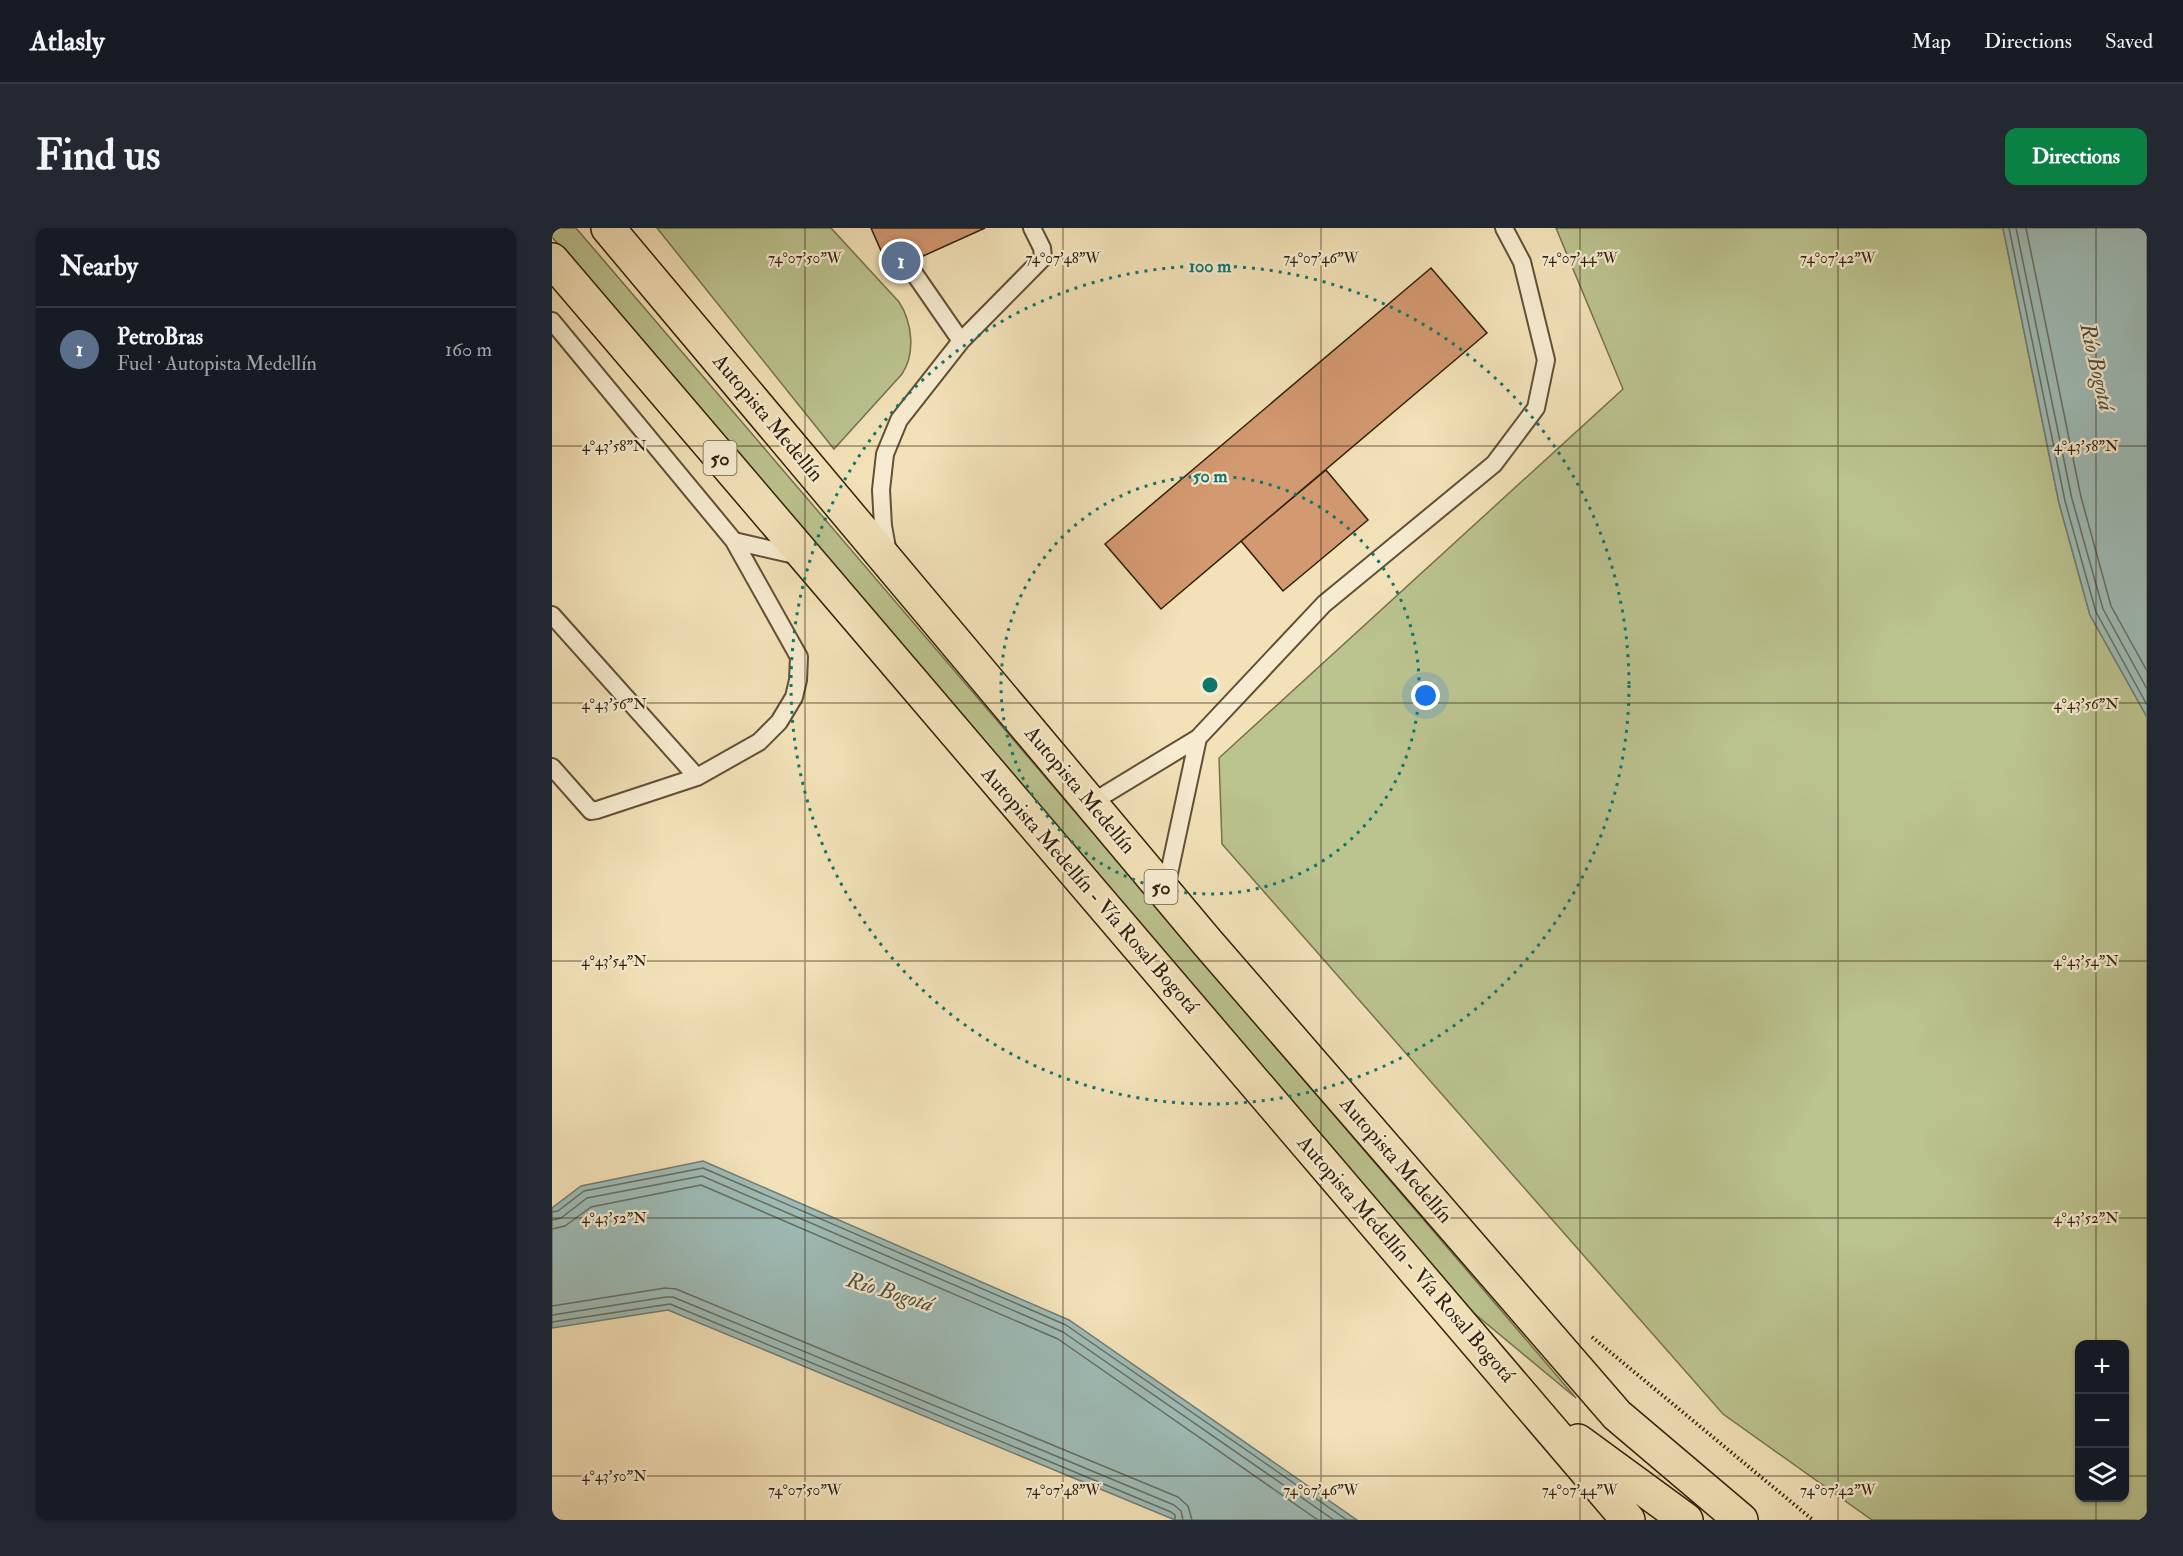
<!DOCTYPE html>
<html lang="en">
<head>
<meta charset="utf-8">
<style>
	:root { --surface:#171b24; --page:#242831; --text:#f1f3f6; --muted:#9ea1a6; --line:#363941; --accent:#0b8043 }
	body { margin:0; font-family:"IM FELL Double Pica",serif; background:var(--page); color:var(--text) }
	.controls { position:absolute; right:18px; bottom:18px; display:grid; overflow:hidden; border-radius:12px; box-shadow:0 2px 4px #0004 }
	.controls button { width:54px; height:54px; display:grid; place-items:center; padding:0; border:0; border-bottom:2px solid var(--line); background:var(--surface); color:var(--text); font:30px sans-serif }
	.you { position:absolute; left:874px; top:468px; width:21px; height:21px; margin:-15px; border:4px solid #fff; border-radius:50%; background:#1a73e8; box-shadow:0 0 0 9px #1a73e833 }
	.badge { display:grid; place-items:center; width:39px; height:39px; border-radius:50%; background:var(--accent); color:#fff; font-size:20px; font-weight:700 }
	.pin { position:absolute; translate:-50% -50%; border:3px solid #fff; box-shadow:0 2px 6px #0006 }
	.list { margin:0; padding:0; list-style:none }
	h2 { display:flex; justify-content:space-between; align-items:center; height:78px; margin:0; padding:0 24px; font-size:26px }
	h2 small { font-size:20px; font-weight:400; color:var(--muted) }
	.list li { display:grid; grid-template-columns:39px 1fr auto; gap:18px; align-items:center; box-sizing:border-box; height:84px; padding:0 24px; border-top:2px solid var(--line) }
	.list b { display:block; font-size:22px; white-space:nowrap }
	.list p { margin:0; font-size:20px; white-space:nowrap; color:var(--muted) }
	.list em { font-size:20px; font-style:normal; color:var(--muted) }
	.icon { flex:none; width:33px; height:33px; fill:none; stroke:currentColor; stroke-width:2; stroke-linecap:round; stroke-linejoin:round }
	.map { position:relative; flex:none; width:1595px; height:1292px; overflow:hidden; border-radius:12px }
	header { display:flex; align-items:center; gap:36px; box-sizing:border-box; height:84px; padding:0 30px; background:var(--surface); border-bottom:2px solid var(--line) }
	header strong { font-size:28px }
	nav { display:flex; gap:33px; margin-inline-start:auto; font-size:21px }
	.intro { display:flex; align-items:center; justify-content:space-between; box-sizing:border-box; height:144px; padding:0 36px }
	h1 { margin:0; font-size:42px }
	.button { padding:15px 27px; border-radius:12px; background:var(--accent); color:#fff; font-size:21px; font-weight:700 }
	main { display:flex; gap:36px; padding:0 36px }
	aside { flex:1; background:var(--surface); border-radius:12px; box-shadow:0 2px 4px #0004 }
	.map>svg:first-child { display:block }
	.green { fill:#bbc38f; stroke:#76714c; stroke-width:1.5; fill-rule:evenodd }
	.water { fill:#9ebcb7; stroke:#727d72; stroke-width:1.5 }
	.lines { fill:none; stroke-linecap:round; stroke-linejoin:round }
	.shore { stroke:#676e60; stroke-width:1.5 }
	.building { fill:#d39971; stroke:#301f0a; stroke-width:1.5 }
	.lane-casing { stroke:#615036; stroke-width:20 }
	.highway-casing { stroke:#301f0a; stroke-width:36 }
	.path { stroke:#301f0a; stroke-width:4; stroke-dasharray:1.5 3; stroke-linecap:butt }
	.lane { stroke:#f7ecd1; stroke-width:16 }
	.highway { stroke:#f3e2b8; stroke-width:33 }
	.ticks { fill:none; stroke:#301f0a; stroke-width:1.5; stroke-opacity:0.45 }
	.ring { fill:none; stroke:#0f766e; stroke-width:3; stroke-dasharray:3 6 }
	.labels { text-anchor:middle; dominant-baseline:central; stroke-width:4.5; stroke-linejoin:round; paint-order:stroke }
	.shield { fill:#f7ecd1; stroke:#6c5c46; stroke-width:1.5 }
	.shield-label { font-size:20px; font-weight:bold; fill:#301f0a }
	.street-label { font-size:21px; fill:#301f0a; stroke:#f7ecd1 }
	.water-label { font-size:22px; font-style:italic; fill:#514e3e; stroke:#f7ecd1 }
	.ticks-label { font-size:15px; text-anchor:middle; fill:#301f0a; stroke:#f7ecd1; stroke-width:4.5; stroke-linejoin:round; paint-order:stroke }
	.centre { fill:#0f766e; stroke:#f7ecd1; stroke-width:3 }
	.ring-label { font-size:18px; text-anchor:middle; font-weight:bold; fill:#0f766e; stroke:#f7ecd1; stroke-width:4.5; stroke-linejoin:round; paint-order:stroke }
</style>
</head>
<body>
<header>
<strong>Atlasly</strong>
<nav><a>Map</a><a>Directions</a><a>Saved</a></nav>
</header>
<div class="intro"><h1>Find us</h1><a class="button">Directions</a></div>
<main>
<aside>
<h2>Nearby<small></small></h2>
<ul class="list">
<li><span class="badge" style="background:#5c6f8a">1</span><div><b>PetroBras</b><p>Fuel · Autopista Medellín</p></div><em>160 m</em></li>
</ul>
</aside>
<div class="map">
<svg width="1595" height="1292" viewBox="0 0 1595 1292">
	<rect width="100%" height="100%" fill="#f3e2b8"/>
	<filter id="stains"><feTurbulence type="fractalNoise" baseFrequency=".00333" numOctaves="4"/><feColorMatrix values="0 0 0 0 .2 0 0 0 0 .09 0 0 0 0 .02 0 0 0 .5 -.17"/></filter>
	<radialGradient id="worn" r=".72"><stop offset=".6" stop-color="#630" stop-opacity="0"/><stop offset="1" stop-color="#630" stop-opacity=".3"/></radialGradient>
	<path class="green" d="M0,0H24L1024,1170L917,1081L0,9Z
		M105,0H279L347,74C360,94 364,125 350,146L282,221Z
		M1004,0H1451L1507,275L1538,387L1595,489V1292H1320L1171,1186L670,616L667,530L1071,161ZM1528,1116H1572V1270H1528Z"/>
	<path class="water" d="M1451,0H1595V489L1538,387L1507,275Z
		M151,933L517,1092L805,1292H623L116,1082L0,1100V980L29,958Z"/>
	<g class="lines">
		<path class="shore" d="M1457,0L1513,273L1544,384L1595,477
			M1464,0L1520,271L1551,381L1595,461
			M1474,0L1529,269L1559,378L1595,443
			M0,984L6,983L32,963L151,940L514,1097L795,1292
			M0,992L9,990L35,970L150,948L511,1104L782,1292
			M0,1001L13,998L39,979L149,957L506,1111L766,1292
			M0,1078L113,1060L124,1061L626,1269L636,1278L640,1292
			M0,1087L114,1069H121L622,1277L629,1283L631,1292
			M0,1094L118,1076L619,1284L623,1287V1292"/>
	</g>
	<path class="building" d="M319,0H433L338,43Z
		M879,40L935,105L609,381L553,316Z
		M774,242L816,292L731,363L689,313Z"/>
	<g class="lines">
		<g class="lane-casing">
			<path id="lane" d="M355,35L409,113
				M0,93L182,313L247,328
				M336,325L331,298L329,262L333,226L347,192L409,113L491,30L490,20L480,0
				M0,387L145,549
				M0,539L39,583L45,582L145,549L207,514L227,494L242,469L246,452L247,429L182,313
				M539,575L646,510L772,376L942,236L984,180L994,132L970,34L952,0
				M613,664L646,510"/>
		</g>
		<g class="highway-casing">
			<path id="highway" d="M56,0L655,714L1065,1187L1189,1292
				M0,32L1076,1292
				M1026,1213L1134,1292"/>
		</g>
		<path class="path" d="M1040,1109L1261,1292"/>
		<use href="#lane" class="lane"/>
		<use href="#highway" class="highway"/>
	</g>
	<path class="ticks" d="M253,0V1292M511,0V1292M769,0V1292M1028,0V1292M1286,0V1292M1544,0V1116M0,218H1595M0,475H1595M0,733H1595M0,990H1595M0,1248H1528M1572,1248H1595M1544,1270V1292"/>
	<g class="ring">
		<circle cx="658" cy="457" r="209"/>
		<circle cx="658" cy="457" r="419"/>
	</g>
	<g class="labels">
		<g class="shield">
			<rect x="151.5" y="213" width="33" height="34" rx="4.5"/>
			<rect x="592.5" y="642" width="33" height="34" rx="4.5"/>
		</g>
		<g class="shield-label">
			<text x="168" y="230">50</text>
			<text x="609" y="659">50</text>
		</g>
		<g class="street-label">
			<text transform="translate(216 190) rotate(50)">Autopista Medellín</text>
			<text transform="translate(528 562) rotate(50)">Autopista Medellín</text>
			<text transform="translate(538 662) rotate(49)">Autopista Medellín - Vía Rosal Bogotá</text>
			<text transform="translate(844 932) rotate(49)">Autopista Medellín</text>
			<text transform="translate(854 1031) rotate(49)">Autopista Medellín - Vía Rosal Bogotá</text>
		</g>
		<g class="water-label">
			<text transform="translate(1545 139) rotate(77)">Río Bogotá</text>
			<text transform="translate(338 1064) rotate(17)">Río Bogotá</text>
		</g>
	</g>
	<g class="ticks-label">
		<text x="253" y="35">74°07'50"W</text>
		<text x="511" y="35">74°07'48"W</text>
		<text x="769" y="35">74°07'46"W</text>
		<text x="1028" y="35">74°07'44"W</text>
		<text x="1286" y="35">74°07'42"W</text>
		<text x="62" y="223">4°43'58"N</text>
		<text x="1534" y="223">4°43'58"N</text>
		<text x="62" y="481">4°43'56"N</text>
		<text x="1534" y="481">4°43'56"N</text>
		<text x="62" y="738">4°43'54"N</text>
		<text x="1534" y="738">4°43'54"N</text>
		<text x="62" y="995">4°43'52"N</text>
		<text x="1534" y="995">4°43'52"N</text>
		<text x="62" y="1253">4°43'50"N</text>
		<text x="253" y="1267">74°07'50"W</text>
		<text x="511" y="1267">74°07'48"W</text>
		<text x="769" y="1267">74°07'46"W</text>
		<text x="1028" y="1267">74°07'44"W</text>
		<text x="1286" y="1267">74°07'42"W</text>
	</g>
	<circle cx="658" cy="457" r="9" class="centre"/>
	<g class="ring-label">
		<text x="658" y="44">100 m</text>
		<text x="658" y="254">50 m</text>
	</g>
	<rect width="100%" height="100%" filter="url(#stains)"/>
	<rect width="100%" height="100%" fill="url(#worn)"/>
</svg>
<div class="controls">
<button>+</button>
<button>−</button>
<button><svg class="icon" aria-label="layers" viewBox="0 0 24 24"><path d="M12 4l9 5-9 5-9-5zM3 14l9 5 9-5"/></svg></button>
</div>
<div class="you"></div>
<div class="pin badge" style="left:349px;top:33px;background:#5c6f8a">1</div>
</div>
</main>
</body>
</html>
